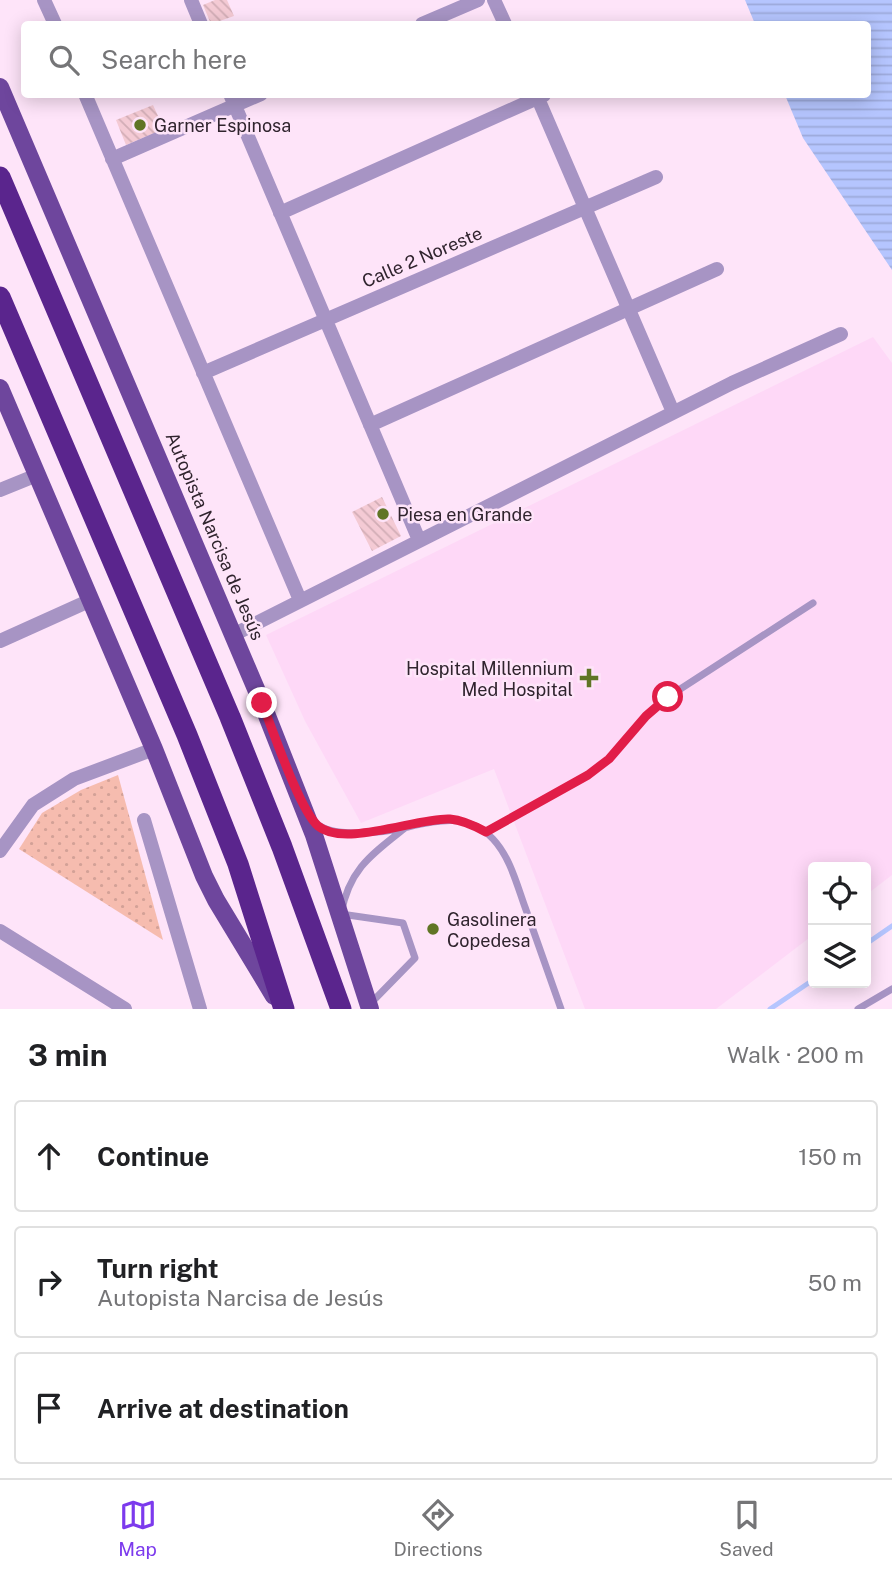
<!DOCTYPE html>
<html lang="en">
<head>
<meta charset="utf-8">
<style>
	:root { --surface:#fff; --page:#f6f6f6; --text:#202124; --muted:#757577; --line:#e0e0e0; --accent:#7c3aed }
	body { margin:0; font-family:"Public Sans",sans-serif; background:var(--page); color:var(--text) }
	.controls { position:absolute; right:21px; bottom:21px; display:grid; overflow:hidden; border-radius:7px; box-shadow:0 4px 18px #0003 }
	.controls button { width:63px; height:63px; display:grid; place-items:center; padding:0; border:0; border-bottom:2px solid var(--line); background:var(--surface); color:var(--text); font:35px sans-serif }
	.stop { position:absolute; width:21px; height:21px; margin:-16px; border:5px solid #e11d48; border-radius:50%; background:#fff }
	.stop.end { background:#e11d48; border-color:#fff; box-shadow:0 2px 7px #0008 }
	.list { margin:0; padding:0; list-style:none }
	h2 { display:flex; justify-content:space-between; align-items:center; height:91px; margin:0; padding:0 28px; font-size:30px }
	h2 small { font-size:23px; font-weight:400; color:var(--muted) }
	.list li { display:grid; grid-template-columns:46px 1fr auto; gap:21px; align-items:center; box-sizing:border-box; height:112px; margin:0 14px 14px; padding:0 14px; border:2px solid var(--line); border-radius:7px }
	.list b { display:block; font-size:26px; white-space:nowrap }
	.list p { margin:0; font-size:23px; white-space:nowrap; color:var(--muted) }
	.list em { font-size:23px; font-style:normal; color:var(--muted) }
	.icon { flex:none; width:38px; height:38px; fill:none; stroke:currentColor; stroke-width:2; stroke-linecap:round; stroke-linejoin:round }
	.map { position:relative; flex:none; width:892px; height:1009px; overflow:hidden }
	.search { position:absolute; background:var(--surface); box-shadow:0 4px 18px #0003; left:21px; right:21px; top:21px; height:77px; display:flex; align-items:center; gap:18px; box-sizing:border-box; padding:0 24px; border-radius:7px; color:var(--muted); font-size:26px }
	.sheet { height:469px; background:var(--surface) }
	nav { display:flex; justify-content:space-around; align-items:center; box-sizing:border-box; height:98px; border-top:2px solid var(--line); background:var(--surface); font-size:19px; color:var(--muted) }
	nav a { display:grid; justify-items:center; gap:4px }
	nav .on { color:var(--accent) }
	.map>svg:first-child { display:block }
	.built { fill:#fed8f7 }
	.grass { fill:url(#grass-dots) }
	.water { fill:url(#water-rules) }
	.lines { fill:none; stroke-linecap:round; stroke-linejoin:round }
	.stream { stroke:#b5c5fe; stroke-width:5 }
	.building { fill:url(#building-back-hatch) }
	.lane { stroke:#a794c4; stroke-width:7 }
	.street { stroke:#a794c4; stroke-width:14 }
	.primary { stroke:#6e469d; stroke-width:18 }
	.highway { stroke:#5a258d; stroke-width:21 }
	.route { stroke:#e11d48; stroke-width:9 }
	.poi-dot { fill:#607525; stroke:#fee4f9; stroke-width:2.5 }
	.labels { text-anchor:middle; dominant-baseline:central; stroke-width:5; stroke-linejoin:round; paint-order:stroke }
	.poi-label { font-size:18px; fill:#30242e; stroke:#fee4f9; text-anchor:start }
	.street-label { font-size:18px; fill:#30242e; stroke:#fee4f9 }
</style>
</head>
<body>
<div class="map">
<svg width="892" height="1009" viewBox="0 0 892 1009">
	<defs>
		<pattern id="grass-dots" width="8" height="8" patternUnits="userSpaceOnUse" patternTransform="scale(1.75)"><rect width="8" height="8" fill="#f6bcaf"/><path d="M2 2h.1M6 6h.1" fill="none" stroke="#d3a197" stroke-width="1.8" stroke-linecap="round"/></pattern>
		<pattern id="water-rules" width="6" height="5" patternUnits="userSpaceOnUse" patternTransform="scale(1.75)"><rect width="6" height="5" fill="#b5c5fe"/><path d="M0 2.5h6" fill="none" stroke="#9ca9da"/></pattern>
		<pattern id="building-back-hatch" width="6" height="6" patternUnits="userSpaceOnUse" patternTransform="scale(1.75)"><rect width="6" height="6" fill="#f4cad4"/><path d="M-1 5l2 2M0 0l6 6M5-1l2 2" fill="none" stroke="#d2adb6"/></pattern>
	</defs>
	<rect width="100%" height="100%" fill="#fee4f9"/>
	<path class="built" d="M873,337L892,363V875L866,895V867H813V935L716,1009H585L494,769L361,823L305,721L266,635Z"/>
	<path class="grass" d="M118,775L163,940L19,849L42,813L81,790Z"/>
	<path class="water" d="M745,0H892V270L803,138L785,95L868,94V24H755Z"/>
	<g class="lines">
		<path class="stream" d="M866,944L892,926
			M770,1009L813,980"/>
	</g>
	<path class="building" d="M215,0H227L234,16L211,24L203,5Z
		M153,105L164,129L126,145L116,120Z
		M382,497L401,536L372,551L352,512Z"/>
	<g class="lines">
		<path class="lane" d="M314,821C329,840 386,832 408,827C438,820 469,813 493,839C510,857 517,885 525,907C537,941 549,975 561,1009
			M486,832L588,775L609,759L646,716L668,697L813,603
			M371,1003L415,958L403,923L341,914C349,869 372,854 405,828
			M858,1009L892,989"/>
		<path class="street" d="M44,0L55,24
			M191,0L201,24
			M494,0L505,24
			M422,24L478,0
			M85,94L300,600
			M230,94L419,540
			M536,94L673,412
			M112,159L261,94
			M280,213L544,95
			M203,373L656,177
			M370,425L717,269
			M0,490L37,475
			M233,635L732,383L841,334
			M0,641L91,600
			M144,820L200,1009
			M0,851L33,805L74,779L154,749
			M0,931L125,1009"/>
		<path class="primary" d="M0,87L262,703L314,835L370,1009
			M0,388L154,749L204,876L216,900L274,996"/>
		<path class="highway" d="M0,177L230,717L282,847L341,1009
			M0,297L187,735L238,864L284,1009"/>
	</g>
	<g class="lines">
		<path class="route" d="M262,703C273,730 299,809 318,826C344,848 419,817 450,819C463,820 475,826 486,832L588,775L609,759L646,716L668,697"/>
	</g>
	<g class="poi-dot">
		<circle cx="140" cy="125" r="7"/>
		<circle cx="383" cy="514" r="7"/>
		<path d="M585.5 667.5h7v7h7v7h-7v7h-7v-7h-7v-7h7z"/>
		<circle cx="433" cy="929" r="7"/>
	</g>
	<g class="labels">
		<g class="poi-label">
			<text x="154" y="125">Garner Espinosa</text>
			<text x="397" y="514">Piesa en Grande</text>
			<text x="573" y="668" text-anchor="end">Hospital Millennium<tspan x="573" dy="21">Med Hospital</tspan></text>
			<text x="447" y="919">Gasolinera<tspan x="447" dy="21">Copedesa</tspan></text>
		</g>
		<g class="street-label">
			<text transform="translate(422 257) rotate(-23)">Calle 2 Noreste</text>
			<text transform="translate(215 536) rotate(67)">Autopista Narcisa de Jesús</text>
		</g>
	</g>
</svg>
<div class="controls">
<button><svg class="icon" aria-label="locate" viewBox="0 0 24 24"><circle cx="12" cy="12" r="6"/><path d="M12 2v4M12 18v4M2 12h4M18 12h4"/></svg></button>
<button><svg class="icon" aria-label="layers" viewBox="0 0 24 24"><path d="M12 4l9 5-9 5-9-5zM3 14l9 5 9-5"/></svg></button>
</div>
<div class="stop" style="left:668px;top:697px"></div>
<div class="stop end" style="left:262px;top:703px"></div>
<div class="search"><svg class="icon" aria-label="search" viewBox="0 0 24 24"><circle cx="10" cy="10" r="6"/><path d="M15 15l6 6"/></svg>Search here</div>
</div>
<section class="sheet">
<h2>3 min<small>Walk · 200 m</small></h2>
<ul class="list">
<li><svg class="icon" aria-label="ahead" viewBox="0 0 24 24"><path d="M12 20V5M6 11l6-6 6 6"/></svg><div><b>Continue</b></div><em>150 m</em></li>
<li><svg class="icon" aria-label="right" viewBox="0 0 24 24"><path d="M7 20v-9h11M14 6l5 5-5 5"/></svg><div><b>Turn right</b><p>Autopista Narcisa de Jesús</p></div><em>50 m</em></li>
<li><svg class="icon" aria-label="arrive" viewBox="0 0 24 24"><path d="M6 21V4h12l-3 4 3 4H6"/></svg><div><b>Arrive at destination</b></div></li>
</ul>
</section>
<nav>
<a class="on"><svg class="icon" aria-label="map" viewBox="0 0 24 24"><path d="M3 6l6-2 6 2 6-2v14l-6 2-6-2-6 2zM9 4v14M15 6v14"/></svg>Map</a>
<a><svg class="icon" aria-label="directions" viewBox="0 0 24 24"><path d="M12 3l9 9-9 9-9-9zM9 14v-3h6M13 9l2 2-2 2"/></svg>Directions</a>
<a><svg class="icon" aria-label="saved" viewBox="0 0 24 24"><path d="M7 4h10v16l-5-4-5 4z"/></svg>Saved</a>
</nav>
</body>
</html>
